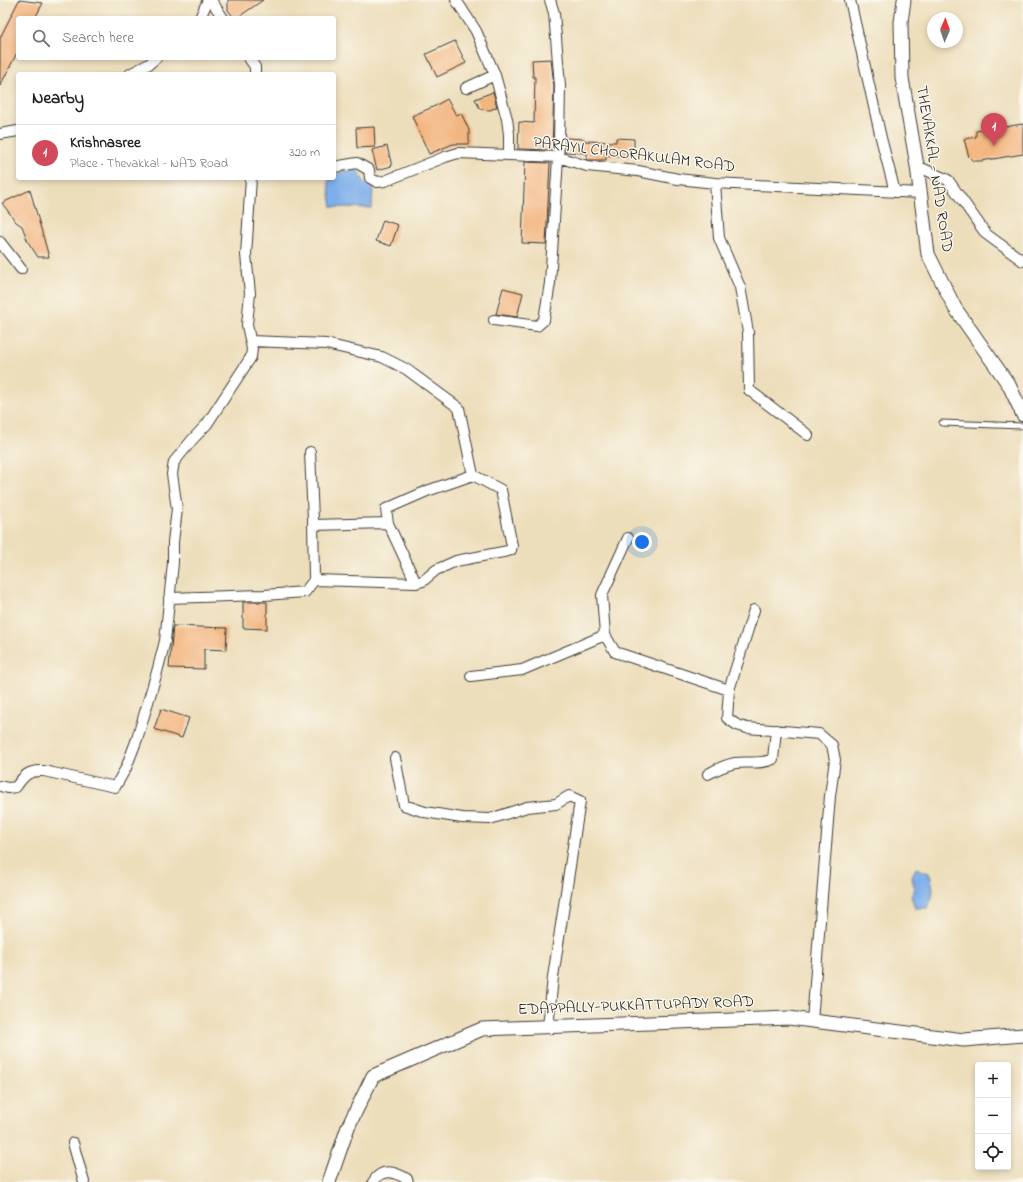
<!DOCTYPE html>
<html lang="en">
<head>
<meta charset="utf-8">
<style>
	:root { --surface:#fff; --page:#f6f6f6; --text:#202124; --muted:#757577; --line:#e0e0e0; --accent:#d1495b }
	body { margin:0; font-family:"Indie Flower",sans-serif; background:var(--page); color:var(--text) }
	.controls { position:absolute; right:12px; bottom:12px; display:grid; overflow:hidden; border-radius:4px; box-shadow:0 2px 6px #0003 }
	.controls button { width:36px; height:36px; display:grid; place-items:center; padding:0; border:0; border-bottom:1px solid var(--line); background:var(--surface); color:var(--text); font:20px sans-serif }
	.compass { position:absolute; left:927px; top:12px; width:36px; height:36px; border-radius:50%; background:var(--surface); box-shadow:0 2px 6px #0003; rotate:2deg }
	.you { position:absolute; left:642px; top:542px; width:14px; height:14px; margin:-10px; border:3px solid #fff; border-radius:50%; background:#1a73e8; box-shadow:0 0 0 6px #1a73e833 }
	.badge { display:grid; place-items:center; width:26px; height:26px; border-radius:50%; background:var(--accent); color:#fff; font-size:13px; font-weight:700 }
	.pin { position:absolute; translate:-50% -33px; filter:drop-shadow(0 1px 2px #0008) }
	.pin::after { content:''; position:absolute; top:21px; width:14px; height:12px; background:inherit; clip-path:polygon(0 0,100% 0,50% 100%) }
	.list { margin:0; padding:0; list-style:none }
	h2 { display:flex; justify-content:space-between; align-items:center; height:52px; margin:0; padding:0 16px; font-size:17px }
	h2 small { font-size:13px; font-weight:400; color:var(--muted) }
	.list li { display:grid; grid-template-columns:26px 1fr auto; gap:12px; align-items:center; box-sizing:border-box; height:56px; padding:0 16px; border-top:1px solid var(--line) }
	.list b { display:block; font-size:15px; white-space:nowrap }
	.list p { margin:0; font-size:13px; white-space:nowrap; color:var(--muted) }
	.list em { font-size:13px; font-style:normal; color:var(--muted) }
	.icon { flex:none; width:22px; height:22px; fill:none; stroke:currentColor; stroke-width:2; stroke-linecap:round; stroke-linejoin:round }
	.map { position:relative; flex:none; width:1023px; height:1182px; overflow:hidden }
	.search { position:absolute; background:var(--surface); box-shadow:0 2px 6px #0003; left:16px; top:16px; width:320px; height:44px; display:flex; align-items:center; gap:10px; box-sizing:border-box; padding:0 14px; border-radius:4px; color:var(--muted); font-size:15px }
	.panel { position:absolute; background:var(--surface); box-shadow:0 2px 6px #0003; left:16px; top:72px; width:320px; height:108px; border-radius:4px }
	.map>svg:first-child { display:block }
	.water { fill:#7eafea; stroke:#4d6683 }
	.building { fill:#f3b580 }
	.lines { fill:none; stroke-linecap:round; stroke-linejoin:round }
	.lane-casing { stroke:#3b3934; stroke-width:7 }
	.street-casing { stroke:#3b3934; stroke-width:12 }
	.secondary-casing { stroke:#3b3934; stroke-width:15 }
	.lane { stroke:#fff; stroke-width:5 }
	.street { stroke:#fff; stroke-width:10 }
	.secondary { stroke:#fff; stroke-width:13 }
	.labels { text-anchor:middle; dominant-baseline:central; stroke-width:3; stroke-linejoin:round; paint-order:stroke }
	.street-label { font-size:16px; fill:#1c1c1c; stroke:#fbf7ec }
</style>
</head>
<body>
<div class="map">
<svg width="1023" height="1182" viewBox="0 0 1023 1182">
	<rect width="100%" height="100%" fill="#fbf7ec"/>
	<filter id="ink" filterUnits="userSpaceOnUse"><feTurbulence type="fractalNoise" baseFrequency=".025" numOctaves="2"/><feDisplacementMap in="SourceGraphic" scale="8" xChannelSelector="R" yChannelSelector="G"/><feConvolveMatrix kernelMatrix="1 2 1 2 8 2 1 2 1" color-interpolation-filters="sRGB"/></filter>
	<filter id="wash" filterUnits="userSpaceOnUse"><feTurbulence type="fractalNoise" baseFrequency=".012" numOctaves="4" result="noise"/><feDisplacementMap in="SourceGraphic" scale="16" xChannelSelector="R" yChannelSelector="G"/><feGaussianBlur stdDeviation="0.9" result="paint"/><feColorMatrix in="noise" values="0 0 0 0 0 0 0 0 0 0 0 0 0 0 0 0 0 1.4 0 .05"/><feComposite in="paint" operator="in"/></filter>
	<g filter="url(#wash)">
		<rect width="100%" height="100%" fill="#eddebb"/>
		<path class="water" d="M357,170L364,182L373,188L372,208L332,207L328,181L334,178V177L342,171Z
			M916,868L929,873C934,886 935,896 927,908H915L911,896L914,888L912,876Z"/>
		<g id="blocks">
			<path class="building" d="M19,0L43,3L35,18H18V51L0,86V38Z
				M228,0H263L237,18H234L228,10Z
				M455,41L466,63L437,77L426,54Z
				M551,59L554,86L552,150L518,149L519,122L534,123L535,77H533L532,60Z
				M493,92L497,107L490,110L480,109L475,99Z
				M447,99L456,115L461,113L469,130V144H453L429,154L412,116L435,106Z
				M1023,124V154L981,161H973L969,157L964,139L976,137V131Z
				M374,127L375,147L357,148L356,128Z
				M566,138L584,139V141L616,142V138L634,139V157L606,155V160H588L587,159V153L565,152Z
				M387,146L392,166L377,170L372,150Z
				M525,162L550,163L546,244L522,243Z
				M30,190L49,257H38L28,242L22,226L16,222L2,203Z
				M383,220L398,225L391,246L376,241Z
				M503,288L523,293L517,317L496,314Z
				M243,602H267V629L243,628Z
				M173,626L227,628L226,650L204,649V669L169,668Z
				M161,709L189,718L182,738L154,729Z"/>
		</g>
	</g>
	<g filter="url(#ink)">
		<use href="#blocks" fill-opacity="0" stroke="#3b3934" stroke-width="1"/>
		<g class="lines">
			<g class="lane-casing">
				<path id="lane" d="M942,423L1023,426"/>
			</g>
			<g class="street-casing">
				<path id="street" d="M211,0L223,18
					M456,0L476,31L495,75L507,119L509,134V155L558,157L587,166L638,171L678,179L715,183L920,193
					M850,0L881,138L895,192
					M200,18L208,0
					M249,58L255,67V74
					M130,74L149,64L156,58
					M466,88L495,75
					M0,134L18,131
					M917,166L948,180L986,234L1023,261
					M334,167L357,163L369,170L370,178L377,182L385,181L445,157L458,153L509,155
					M715,183L719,238L740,287L748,332L749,390L808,435
					M0,242L21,269
					M494,320L537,326L544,320L550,283L559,143L560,86L554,13L550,0
					M251,341L326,344L382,357L406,369L459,408L473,475
					M313,525L388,523L416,583
					M314,580L416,583L423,581L436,570L456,561L508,551L511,550L512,546L501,490L473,475L427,491L386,509L388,523
					M169,598L264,595L305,592L314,580L313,519L310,452
					M754,610L729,690L727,718L737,725L747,728L819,734L832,745L835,760L830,796L812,1021
					M605,635L602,595L628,538
					M471,676L522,670L605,635L615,652L729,690
					M395,758L404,805L425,812L462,818L490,819L527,807L556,804L569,796L580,801L553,977L548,1027
					M708,774C717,769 725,765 735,763C748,761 760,765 773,759L776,730
					M0,786L8,788L16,787C24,775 29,770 44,771L115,787L126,768L137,739L157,672L165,641L173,563V542L177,509L172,474L174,462L192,440L207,424L251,357L252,349L247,325L250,293L246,255L251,178
					M73,1143L84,1182
					M373,1182C382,1167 395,1172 407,1179L408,1182"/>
			</g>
			<g class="secondary-casing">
				<path id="secondary" d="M904,0L901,22L902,78L917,166L928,254L955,308L1009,385L1023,415
					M329,1182L348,1127L373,1076L482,1029L789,1018L964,1040L1023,1035"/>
			</g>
			<use href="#lane" class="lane"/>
			<use href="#street" class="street"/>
			<use href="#secondary" class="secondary"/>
		</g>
	</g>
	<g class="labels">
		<g class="street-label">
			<text transform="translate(634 155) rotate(7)">PARAYIL CHOORAKULAM ROAD</text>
			<text transform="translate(934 169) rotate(81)">THEVAKKAL - NAD ROAD</text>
			<text transform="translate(636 1006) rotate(-2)">EDAPPALLY-PUKKATTUPADY ROAD</text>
		</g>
	</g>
</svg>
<div class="controls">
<button>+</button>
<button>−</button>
<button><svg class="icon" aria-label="locate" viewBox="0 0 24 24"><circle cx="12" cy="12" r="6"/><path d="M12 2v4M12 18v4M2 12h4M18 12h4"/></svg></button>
</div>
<svg class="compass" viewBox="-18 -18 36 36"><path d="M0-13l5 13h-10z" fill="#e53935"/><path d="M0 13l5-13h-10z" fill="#757577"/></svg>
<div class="you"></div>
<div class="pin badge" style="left:994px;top:146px">1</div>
<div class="search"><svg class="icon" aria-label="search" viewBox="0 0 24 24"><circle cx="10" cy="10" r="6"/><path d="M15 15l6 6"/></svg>Search here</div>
<section class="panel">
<h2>Nearby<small></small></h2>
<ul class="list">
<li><span class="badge">1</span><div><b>Krishnasree</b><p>Place · Thevakkal - NAD Road</p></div><em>320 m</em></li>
</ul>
</section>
</div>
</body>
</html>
